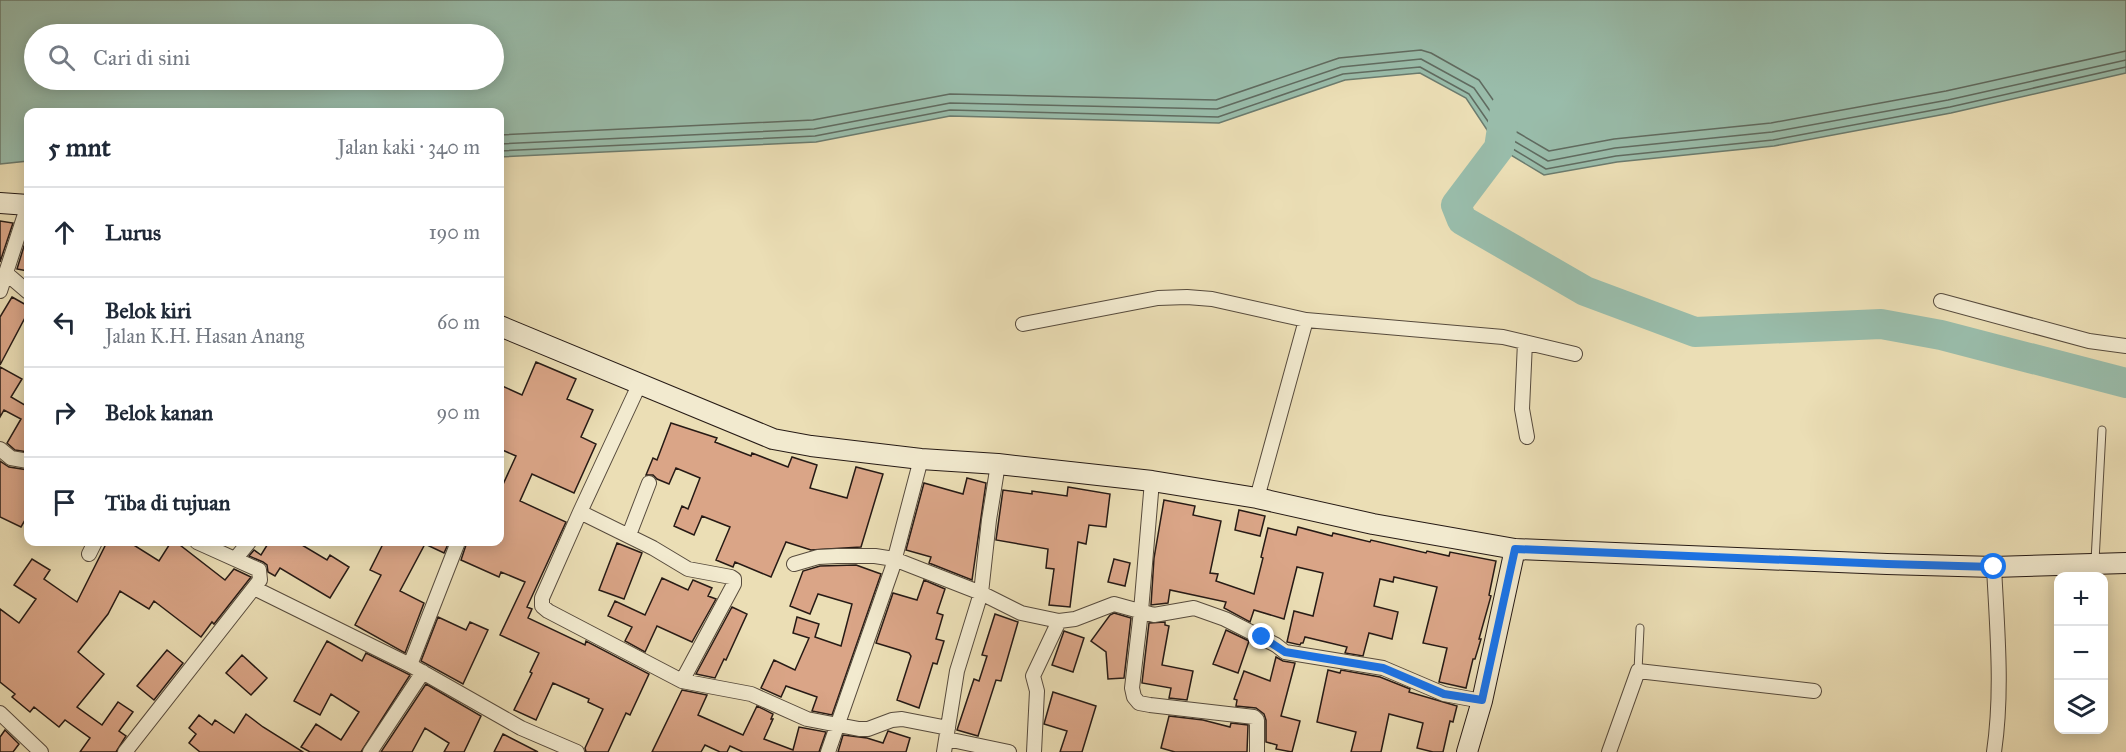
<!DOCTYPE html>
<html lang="id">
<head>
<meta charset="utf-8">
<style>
	:root { --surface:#fff; --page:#f6f6f7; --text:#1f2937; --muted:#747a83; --line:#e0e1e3 }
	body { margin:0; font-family:"IM FELL Great Primer",serif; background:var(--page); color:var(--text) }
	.controls { position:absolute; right:18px; bottom:18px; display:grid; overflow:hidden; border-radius:12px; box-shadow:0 3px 15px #0003 }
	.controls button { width:54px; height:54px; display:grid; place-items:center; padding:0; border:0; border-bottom:2px solid var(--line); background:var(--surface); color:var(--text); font:30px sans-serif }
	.stop { position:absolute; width:18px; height:18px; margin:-14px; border:4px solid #1a73e8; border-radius:50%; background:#fff }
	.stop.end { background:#1a73e8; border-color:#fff; box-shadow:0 2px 6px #0008 }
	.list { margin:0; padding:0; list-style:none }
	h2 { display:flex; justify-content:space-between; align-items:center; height:78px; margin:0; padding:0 24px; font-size:26px }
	h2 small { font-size:20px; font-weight:400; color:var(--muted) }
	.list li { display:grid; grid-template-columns:39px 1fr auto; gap:18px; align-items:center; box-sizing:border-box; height:90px; padding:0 24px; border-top:2px solid var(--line) }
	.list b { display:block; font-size:22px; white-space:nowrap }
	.list p { margin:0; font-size:20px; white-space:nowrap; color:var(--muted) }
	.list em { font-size:20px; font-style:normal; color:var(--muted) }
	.icon { flex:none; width:33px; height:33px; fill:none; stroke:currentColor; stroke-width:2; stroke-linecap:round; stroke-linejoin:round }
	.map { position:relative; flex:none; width:2126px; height:752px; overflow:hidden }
	.search { position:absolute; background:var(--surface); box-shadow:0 3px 15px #0003; left:24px; top:24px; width:480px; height:66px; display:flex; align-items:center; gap:15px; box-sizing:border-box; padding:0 21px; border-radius:33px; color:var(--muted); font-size:22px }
	.panel { position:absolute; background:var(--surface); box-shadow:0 3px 15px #0003; left:24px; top:108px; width:480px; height:438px; border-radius:12px }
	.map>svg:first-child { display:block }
	.water { fill:#99bcaa; stroke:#6b7b6e; stroke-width:1.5; fill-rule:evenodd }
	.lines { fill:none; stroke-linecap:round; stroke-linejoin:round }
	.shore { stroke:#606b60; stroke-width:1.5 }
	.river { stroke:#99bcaa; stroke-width:30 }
	.building { fill:#daa587; stroke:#261a15; stroke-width:1.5 }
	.lane-casing { stroke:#574b3d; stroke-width:9 }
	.street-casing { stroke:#574b3d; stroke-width:16 }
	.secondary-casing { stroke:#261a15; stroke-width:22 }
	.lane { stroke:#f2eacf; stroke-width:7 }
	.street { stroke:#f2eacf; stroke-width:14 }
	.secondary { stroke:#f2eacf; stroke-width:20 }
	.route { stroke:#1a73e8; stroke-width:8 }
</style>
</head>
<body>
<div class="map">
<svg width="2126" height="752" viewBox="0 0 2126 752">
	<rect width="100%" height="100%" fill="#ebdeb5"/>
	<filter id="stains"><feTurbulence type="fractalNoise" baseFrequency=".00333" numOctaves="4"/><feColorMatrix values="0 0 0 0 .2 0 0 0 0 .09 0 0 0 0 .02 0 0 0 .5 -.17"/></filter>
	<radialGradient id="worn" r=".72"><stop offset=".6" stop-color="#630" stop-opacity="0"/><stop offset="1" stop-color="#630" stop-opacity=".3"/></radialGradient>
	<path class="water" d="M0,0H2126V73L1951,113L1774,146L1617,162L1544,175L1499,148L1466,98L1420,73L1345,80L1219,123L950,116L816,142L500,157V112H28V161L0,164ZM34,34H494V80H34Z"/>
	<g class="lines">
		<path class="shore" d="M500,135L813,120L950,94L1216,100L1339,58L1421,50L1431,53L1479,80L1515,131L1549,151L1614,139L1771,123L1946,91L2126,51
			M500,144L814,129L950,103L1217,109L1341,67L1421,59L1474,88L1509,138L1548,161L1615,148L1772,132L1948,100L2126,60
			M500,151L815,136L950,110L1218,117L1343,74L1420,67L1469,94L1503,143L1546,169L1616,156L1773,140L1950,107L2126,67"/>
		<path class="river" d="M1505,109L1499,148L1456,205L1462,220L1585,291L1695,332L1881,324L1941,335L2126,383"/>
	</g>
	<path class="building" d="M0,221L13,223L0,262Z
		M28,233V271L17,269Z
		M12,297L28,306V312L0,365V317Z
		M536,362L576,379L567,399L593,410L581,437L596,444L574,493L532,474L520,501L566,522L527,607L532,609L528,618L585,645L586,641L649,674L630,715L626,713L608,752H586L585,748L603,709L588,702L589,699L553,683L536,720L514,710L532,673L530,672L539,653L500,635L525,582L501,572L499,577L461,560L467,542H500V491L516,456L500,449V385L522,395Z
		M0,367L22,379L11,397L28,407V405V452L15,450L7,443L21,419L4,410L0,417Z
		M671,423L717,438L715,442L751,456L752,453L788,467L792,457L817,465L810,488L847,498L856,467L883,474L861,547L811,550L786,542L771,577L735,562L733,567L716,560L730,527L702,516L694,535L674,526L682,506L688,509L700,478L676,468L669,484L657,479L653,475H646L653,458L657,460Z
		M0,461L9,467L28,470V515L21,527L0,517Z
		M967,478L986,483L972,580L929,563L931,557L906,550L924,483L963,494Z
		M1068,487L1110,494L1106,527L1089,525L1086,544L1078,542L1070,607L1049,605L1054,569L1046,568L1048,549L996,540L1003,490L1032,494V491L1067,496Z
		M1164,500L1195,506L1193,515L1221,521L1210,573L1218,574L1216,581L1254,594L1263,558L1261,557L1268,528L1296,535L1298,527L1332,536L1333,533L1370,542L1371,540L1426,553L1427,551L1449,556L1450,552L1496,561L1489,595L1491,596L1479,639H1481L1475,659H1473L1466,688L1439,682L1447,648L1423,643L1437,587L1394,577L1393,582L1380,579L1374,606L1398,612L1392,639L1369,633L1363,656L1345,653L1347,647L1305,637L1303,643H1301L1300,645L1287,642L1294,611L1313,616L1323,573L1297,567L1284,619L1254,610L1250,622L1224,608L1226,602L1170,590L1168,603L1151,605L1154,558Z
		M1239,510L1265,516L1260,536L1235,530Z
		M107,542H129L159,561L171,542H176L225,580L234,569L251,577L214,624L212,622L201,637L154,601L149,609L120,591L108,614L78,652L104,674L77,707L102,725L118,702L133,712L119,731L126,736L116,752H80L90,738L65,720L59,727L34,707L30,712L12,697L15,694L0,682V609L19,623L36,599L14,585L32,559L50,570L44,579L77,602Z
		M269,542H297L327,560L330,555L349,567L330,598L280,568L275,576L268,572L267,565L263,562L249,556L254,550L261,555Z
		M384,542H449L444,553L425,544L400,591L424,603L405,653L355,625L381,575L370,570Z
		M617,543L642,553L624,599L599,590Z
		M1114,559L1130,563L1125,586L1108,582Z
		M856,565L881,574L832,715L812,711L817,697L786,686L781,697L761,688L774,660L795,670L809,638L793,633L797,617L819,624L815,637L841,646L852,604L818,594L810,614L790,606L803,571L820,566Z
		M662,578L688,590L693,580L712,588L708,596L716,599L692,642L657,626L645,652L625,641L632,627L608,616L615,601L645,615Z
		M924,580L945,589L937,613L943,615L936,639L944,641L937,664L933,663L919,708L897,700L911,656L909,653L876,643L893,593L917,600Z
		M732,607L747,614L726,660L724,659L715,678L696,674Z
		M1114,613L1131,618L1124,678L1108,679L1106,652L1091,641L1110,615Z
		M995,614L1018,622L1001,681L996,680L978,736L957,730L974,679L979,681L987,656L982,655Z
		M438,617L466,630L470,622L488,630L463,684L421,661Z
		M1165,622V625L1169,626L1162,665L1193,671L1187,700L1169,698L1171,688L1142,683L1149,623Z
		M1226,630L1249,641L1238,673L1213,664Z
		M1064,631L1084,638L1073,672L1052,665Z
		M327,641L362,661L366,653L410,675L361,752H310L301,747L316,724L341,740L359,712L331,694L320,715L294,701Z
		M167,650L183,663L154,700L137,686Z
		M242,655L267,678L251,695L226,673Z
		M1276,657L1283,661L1295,663L1281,716L1300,721L1292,752L1276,749L1277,745L1266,742V720L1264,714L1256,708L1236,706L1237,700L1234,699L1244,671L1270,681Z
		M1328,670L1340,673L1341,670L1380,677L1410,689L1409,692L1457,706L1453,722L1450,721L1443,752H1433L1417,748L1423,723L1389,714L1381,752H1351L1356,732L1317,722Z
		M426,684L481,716L464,752H444L449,743L425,728L412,752H381Z
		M682,690L707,695L698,715L743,735L757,706L773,714L771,719H773L764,739L793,750L799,727L826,732L819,752H743L730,746L727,752H720L705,745L701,752H652Z
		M1053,692L1096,706L1082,752H1060L1067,731L1044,724Z
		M246,714L263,727L303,752H200L189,743L196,734L189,728L199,715L212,725L215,720L234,733Z
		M1169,716L1203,720L1230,727L1231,723L1248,725L1247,752H1175L1161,748Z
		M5,730L19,744L13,752H0V737Z
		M888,731L910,738L906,752H838L843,735L867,738L883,743Z
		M503,734L538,752H494Z"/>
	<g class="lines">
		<g class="lane-casing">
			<path id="lane" d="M2095,561L2102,430
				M1638,671L1640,628"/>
		</g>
		<g class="street-casing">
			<path id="street" d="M7,274L28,292
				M0,291L28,205
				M1941,301L2089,341L2126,346
				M1023,324L1158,298L1187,297L1212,299L1306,320
				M1525,342L1522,409L1527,437
				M639,385L580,512L542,598V606L548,611L682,681L751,694L807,719L859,729H868L892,720L902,719L948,728
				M0,449L11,458L28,461
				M1152,481L1141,611L1132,688L1134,697L1139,703L1150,705L1254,717L1257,720V752
				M1257,498L1306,320L1503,337L1575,354
				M580,512L653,548L688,569L731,577L734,579V584L682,681
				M629,535L649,483
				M89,554L95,542
				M236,558L249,542
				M794,564L818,557L837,556H875L894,559L981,593L1021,613L1059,621L1075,619L1114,604L1154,615L1194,608L1225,619L1276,645L1285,652L1383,668L1444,694L1482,701
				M254,588L410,665L521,728L577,752
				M410,665L458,542
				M0,713L41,752
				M947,739L1009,752
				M125,752L260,580L259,570L197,542
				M370,752L423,672
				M828,752L892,569L921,459
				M944,752L957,671L981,593L989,520L998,464
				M1034,752L1037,691L1033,676L1059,621
				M1609,752L1638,671L1814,691
				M1994,752C2003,691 1997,628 1994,567"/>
		</g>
		<g class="secondary-casing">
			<path id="secondary" d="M0,203L28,205
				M500,326L773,439L811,446L921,459L998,464L1152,481L1257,498L1373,524L1515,549L1887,564L1994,567L2126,563
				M1467,752L1482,701L1515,549"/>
		</g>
		<use href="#lane" class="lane"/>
		<use href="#street" class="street"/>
		<use href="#secondary" class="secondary"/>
	</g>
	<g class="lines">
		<path class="route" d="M1262,637L1285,652L1383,668L1444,694L1482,700L1515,549L1887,564L1994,567"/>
	</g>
	<rect width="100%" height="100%" filter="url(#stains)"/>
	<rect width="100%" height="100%" fill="url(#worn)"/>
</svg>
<div class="controls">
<button>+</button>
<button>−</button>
<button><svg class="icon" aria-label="layers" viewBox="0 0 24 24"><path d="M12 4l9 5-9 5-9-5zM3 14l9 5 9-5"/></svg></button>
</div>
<div class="stop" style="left:1994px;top:567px"></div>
<div class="stop end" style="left:1262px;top:637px"></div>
<div class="search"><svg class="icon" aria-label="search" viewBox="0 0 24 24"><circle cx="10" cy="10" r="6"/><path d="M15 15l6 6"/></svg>Cari di sini</div>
<section class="panel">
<h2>5 mnt<small>Jalan kaki · 340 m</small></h2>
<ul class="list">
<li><svg class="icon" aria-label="ahead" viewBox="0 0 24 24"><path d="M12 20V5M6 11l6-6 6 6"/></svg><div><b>Lurus</b></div><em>190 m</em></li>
<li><svg class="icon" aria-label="left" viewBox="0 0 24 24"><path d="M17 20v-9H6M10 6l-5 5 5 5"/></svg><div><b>Belok kiri</b><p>Jalan K.H. Hasan Anang</p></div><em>60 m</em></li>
<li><svg class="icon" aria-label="right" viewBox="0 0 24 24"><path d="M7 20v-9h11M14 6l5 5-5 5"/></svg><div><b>Belok kanan</b></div><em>90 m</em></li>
<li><svg class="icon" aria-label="arrive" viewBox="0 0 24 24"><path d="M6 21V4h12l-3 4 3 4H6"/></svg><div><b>Tiba di tujuan</b></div></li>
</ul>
</section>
</div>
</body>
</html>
